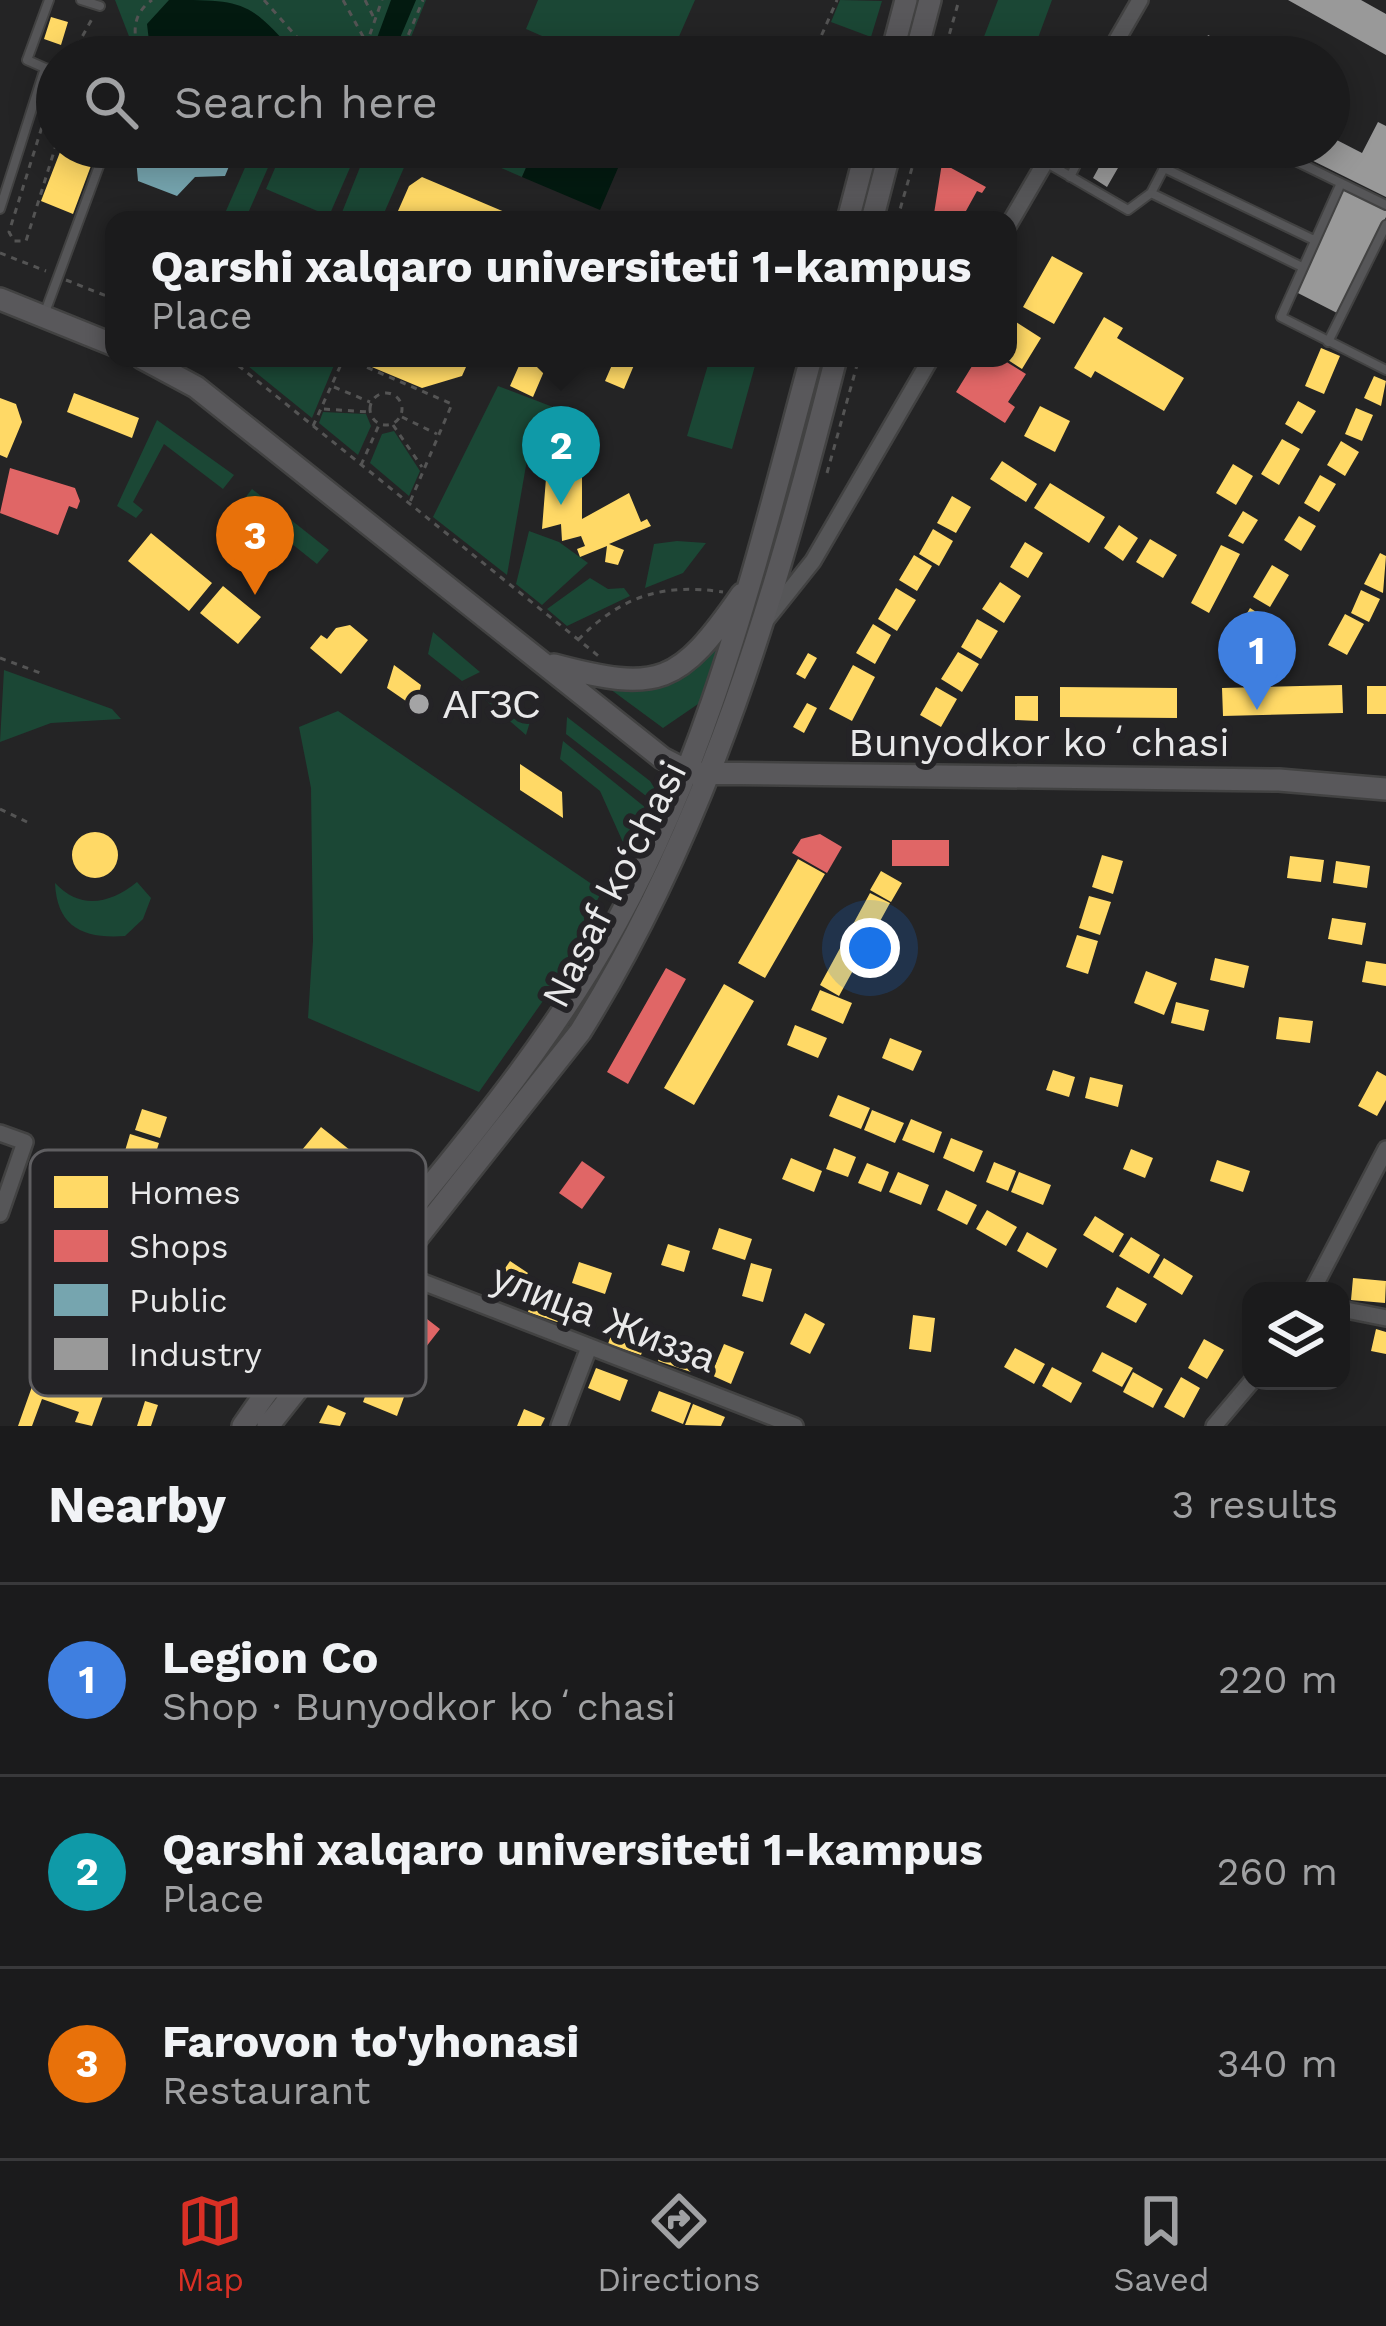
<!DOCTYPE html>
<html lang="en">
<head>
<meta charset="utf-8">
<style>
	:root { --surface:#1b1b1c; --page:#282829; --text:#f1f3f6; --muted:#a0a1a3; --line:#39393b; --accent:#d93025 }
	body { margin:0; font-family:"Work Sans",sans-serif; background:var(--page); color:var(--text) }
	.controls { position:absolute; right:36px; bottom:36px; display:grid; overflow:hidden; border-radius:24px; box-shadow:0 6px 30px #0003 }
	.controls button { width:108px; height:108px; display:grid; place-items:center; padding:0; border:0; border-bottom:3px solid var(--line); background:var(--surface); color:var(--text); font:60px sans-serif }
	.you { position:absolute; left:870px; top:948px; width:42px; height:42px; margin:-30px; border:9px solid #fff; border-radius:50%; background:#1a73e8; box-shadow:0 0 0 18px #1a73e833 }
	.badge { display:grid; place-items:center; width:78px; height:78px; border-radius:50%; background:var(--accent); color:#fff; font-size:39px; font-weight:700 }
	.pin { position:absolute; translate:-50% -99px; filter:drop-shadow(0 3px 6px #0008) }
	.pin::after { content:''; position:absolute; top:63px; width:42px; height:36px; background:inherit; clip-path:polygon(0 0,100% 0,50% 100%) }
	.popup { position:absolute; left:105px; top:211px; width:912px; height:156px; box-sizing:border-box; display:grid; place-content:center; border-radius:24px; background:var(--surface); filter:drop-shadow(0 3px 9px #0005); font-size:39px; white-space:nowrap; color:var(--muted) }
	.popup b { font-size:45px; color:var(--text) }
	.popup::after { content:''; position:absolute; left:50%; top:100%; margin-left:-24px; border:24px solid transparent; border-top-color:var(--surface) }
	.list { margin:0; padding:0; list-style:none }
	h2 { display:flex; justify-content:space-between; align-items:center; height:156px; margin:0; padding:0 48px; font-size:51px }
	h2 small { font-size:39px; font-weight:400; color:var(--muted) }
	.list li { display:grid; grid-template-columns:78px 1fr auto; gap:36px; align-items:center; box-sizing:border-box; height:192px; padding:0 48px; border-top:3px solid var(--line) }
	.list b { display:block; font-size:45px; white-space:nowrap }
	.list p { margin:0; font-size:39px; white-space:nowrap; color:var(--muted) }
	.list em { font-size:39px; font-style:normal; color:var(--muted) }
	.icon { flex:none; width:66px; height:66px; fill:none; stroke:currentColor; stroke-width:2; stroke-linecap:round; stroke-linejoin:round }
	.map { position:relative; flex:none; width:1386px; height:1426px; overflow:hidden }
	.search { position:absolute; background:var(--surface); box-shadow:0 6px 30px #0003; left:36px; right:36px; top:36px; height:132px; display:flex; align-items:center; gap:30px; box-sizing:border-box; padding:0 42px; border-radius:66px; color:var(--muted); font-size:45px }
	.sheet { height:732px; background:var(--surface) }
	nav { display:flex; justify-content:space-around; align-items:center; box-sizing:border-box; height:168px; border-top:3px solid var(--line); background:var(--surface); font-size:33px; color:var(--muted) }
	nav a { display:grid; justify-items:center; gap:6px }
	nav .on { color:var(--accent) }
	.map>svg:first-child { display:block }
	.green { fill:#1b4735 }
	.water { fill:#031a10 }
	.homes { fill:#ffd966 }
	.shops { fill:#e06666 }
	.public { fill:#76a5af }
	.industry { fill:#999 }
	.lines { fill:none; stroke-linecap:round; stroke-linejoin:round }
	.service-casing { stroke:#424242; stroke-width:12 }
	.minor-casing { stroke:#424242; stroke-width:20 }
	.secondary-casing { stroke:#424242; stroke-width:26 }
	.path { stroke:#545454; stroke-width:3; stroke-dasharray:6 6; stroke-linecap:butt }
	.service { stroke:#565658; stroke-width:8 }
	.minor { stroke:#565658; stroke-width:15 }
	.secondary { stroke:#59585b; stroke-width:21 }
	.poi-dot { fill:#a4a4a5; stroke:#242326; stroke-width:4.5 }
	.labels { text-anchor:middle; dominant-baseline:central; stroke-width:12; stroke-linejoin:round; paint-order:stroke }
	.poi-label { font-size:39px; fill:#e9e9ea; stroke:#242326; text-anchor:start }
	.street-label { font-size:39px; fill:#e9e9ea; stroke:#242326 }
	.key { fill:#242326; stroke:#5f5e61; stroke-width:3 }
	.key-label { font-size:33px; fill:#e9e9ea }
</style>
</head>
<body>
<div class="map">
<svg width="1386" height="1426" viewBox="0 0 1386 1426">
	<rect width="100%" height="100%" fill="#242425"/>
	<path class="green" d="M115,0H426L403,57H137Z
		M538,0H695L670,57H590L526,29Z
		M840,0L882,1L871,37L831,22Z
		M998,0H1052L1031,57L977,55Z
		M254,147H277L245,220H222Z
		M284,147H359L329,216L266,189Z
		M368,147L406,163L381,220H339Z
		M453,147H535L522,177Z
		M238,358H337L312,418Z
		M710,358L756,362L732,449L687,436Z
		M498,386L553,407V423L537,424L532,431L507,575L433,517Z
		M323,412L366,414L371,426L358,455L319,423Z
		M157,420L234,475L223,489L164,444L133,502L143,510L136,518L117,506Z
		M394,431L420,471L409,496L370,463L382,434Z
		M252,489L329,550L317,564L241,503Z
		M529,531L559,542L588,563L542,605L516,584Z
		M677,541L706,543L683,573L645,588L654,544Z
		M590,578L608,589L624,588L630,596L567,626L547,609Z
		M433,632L480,672L462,681L428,654Z
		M723,632L701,702L663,728L606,686L634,688Z
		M4,670L112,709L121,719L51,723L0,742Z
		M497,686L532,715L526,735L481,696Z
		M338,711L602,891L552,988L479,1092L308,1018L313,941L311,788L299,727Z
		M567,717L650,781L655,789L650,799L566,734Z
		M563,741L646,808L626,849L600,791L560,759Z
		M137,882L151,898L143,919L125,936C83,939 57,927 55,883C80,910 110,904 137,882Z"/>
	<path class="water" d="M169,0C244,0 249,0 298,57H160L149,41L147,24Z
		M391,0H416L392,57H370Z
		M535,147H569L618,168L600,210L522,177Z"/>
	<path class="homes" d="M51,17L68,22L61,45L44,39Z
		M62,147L95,155L73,214L41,201Z
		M422,177L514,216L515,220H394L409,186Z
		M1052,256L1083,273L1054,324L1023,307Z
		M1008,317L1041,338L1022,369L1008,360Z
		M1104,317L1123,328L1117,338L1184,378L1164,411L1095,371L1091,378L1074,368Z
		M1321,348L1340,356L1324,394L1305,386Z
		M364,358H470L462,376L422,388L367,365Z
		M615,358H637L624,389L605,381Z
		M522,359L545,369L533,397L510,386Z
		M1374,376L1386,381L1381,406L1364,398Z
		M74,393L139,418L132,438L67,412Z
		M0,398L16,404L22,422L7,458L0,455Z
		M1298,401L1316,411L1302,434L1285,424Z
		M1040,406L1070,421L1055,452L1024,436Z
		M1356,408L1373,415L1362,441L1345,434Z
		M1282,439L1300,449L1279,485L1261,474Z
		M1341,441L1359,452L1345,476L1327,465Z
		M548,453H557L556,462L582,463V519L629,493L641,522L647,519L651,526L609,544L624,550L618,565L605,562L607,546L580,557L577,549L585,546L581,536L562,541L561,524L542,529Z
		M1002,461L1037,484L1026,502L990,479Z
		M1233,464L1253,476L1236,505L1216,493Z
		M1320,475L1336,484L1319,512L1304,503Z
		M1050,483L1105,517L1089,543L1034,508Z
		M952,496L971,507L956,533L937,523Z
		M1243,511L1258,520L1243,544L1228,536Z
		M1299,516L1316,526L1301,551L1284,540Z
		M1119,525L1138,538L1123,561L1104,548Z
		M933,529L953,541L939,566L919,554Z
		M151,533L212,583L189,611L128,561Z
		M1150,539L1177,555L1163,578L1136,562Z
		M1025,542L1043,553L1028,578L1010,567Z
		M1221,545L1240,554L1209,613L1191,603Z
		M1380,553L1386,556L1383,593L1364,584Z
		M914,555L932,566L917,591L899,580Z
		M1272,565L1289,575L1270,607L1253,597Z
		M1000,582L1021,596L1004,623L982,609Z
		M223,586L261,617L238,644L200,613Z
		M896,588L916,600L897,631L878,619Z
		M1361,590L1380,599L1369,622L1351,613Z
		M1250,608L1264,617L1252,637L1238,629Z
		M1345,614L1364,624L1347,655L1328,645Z
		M977,619L998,631L981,659L961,647Z
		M873,624L891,635L875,664L856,653Z
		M350,625L368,640L341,674L310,648L321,635L327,639L336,628Z
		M958,652L979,664L962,692L941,679Z
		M808,653L817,658L805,679L796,674Z
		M394,665L421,685L416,708L387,688Z
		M853,665L875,677L852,721L829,709Z
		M1342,685L1343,713L1223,716L1222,688Z
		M1367,686H1386V714H1367Z
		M936,687L957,699L941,727L920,715Z
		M1060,687L1177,688V718L1060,717Z
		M1015,696H1038V721L1015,720Z
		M807,703L817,708L804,733L793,727Z
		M520,764L562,792L563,818L520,790Z
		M72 855a23 23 0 1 1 46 0a23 23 0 1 1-46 0Z
		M1102,855L1123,861L1113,894L1092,887Z
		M1290,856L1324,860L1321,882L1287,878Z
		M798,859L825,874L765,978L738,963Z
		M1336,861L1370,866L1367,888L1333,883Z
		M881,871L902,883L891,902L870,890Z
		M870,893L890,903L839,996L820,985Z
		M1089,896L1111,902L1100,935L1079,928Z
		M1332,918L1366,923L1362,945L1328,939Z
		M1077,935L1098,941L1088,974L1066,967Z
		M1215,958L1249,966L1244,988L1210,980Z
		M1366,961L1386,964V986L1362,982Z
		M1146,971L1177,983L1164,1015L1134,1003Z
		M724,984L754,1001L694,1105L664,1088Z
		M820,990L852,1003L843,1024L811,1010Z
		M1176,1002L1209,1010L1204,1031L1171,1023Z
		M1279,1017L1313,1021L1310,1043L1276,1039Z
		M795,1025L827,1038L818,1058L787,1045Z
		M890,1038L922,1051L913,1071L882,1058Z
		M1053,1070L1075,1077L1069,1097L1046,1090Z
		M1377,1071L1386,1076V1100L1377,1116L1358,1106Z
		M1090,1077L1123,1085L1118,1107L1085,1098Z
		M838,1095L870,1108L861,1129L829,1116Z
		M142,1109L167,1117L160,1138L135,1130Z
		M872,1110L904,1123L895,1143L864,1130Z
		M911,1119L942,1132L934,1153L902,1140Z
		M321,1127L375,1170L327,1230L272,1186Z
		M130,1134L159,1143L150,1171L122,1161Z
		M951,1138L983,1151L974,1172L943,1158Z
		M834,1148L856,1157L848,1177L826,1169Z
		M1131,1149L1153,1158L1145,1178L1123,1169Z
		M791,1158L822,1171L814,1192L782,1179Z
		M1217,1160L1250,1171L1243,1192L1210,1181Z
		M994,1162L1016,1171L1008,1191L986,1182Z
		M867,1163L889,1172L881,1192L858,1183Z
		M898,1172L929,1185L921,1205L889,1192Z
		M1019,1172L1051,1185L1043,1205L1011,1192Z
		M946,1190L977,1205L967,1225L937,1210Z
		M987,1210L1017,1227L1006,1246L976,1229Z
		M1095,1216L1124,1234L1113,1253L1083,1235Z
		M53,1219L185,1262L144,1389L119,1381L140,1316L127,1311L140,1270L47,1240Z
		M287,1224L316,1247L301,1266L272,1242Z
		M719,1228L752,1239L745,1260L712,1249Z
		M1027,1232L1057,1249L1047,1268L1017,1251Z
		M1131,1237L1160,1255L1149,1274L1119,1256Z
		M196,1242L283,1273L276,1294L188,1264Z
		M668,1244L690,1251L684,1272L661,1265Z
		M1164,1258L1193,1276L1182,1295L1153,1277Z
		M510,1261L528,1273L509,1301L491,1289Z
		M579,1262L612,1273L605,1294L572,1283Z
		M751,1263L772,1269L763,1302L742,1296Z
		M1353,1278L1386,1281L1385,1303L1351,1300Z
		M1117,1287L1147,1304L1136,1323L1106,1307Z
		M535,1291L567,1302L560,1323L528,1312Z
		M805,1313L825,1324L810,1354L790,1344Z
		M913,1315L935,1318L931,1352L909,1349Z
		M615,1323L648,1334L641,1355L608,1344Z
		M1376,1329L1386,1332V1354L1371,1351Z
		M1204,1339L1224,1350L1207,1379L1188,1368Z
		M665,1340L697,1351L691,1372L658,1361Z
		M724,1344L744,1352L731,1384L711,1375Z
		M64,1346L109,1361L102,1383L57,1367Z
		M1015,1348L1045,1364L1034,1384L1004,1367Z
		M1102,1352L1133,1368L1122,1387L1092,1371Z
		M39,1367L103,1396L92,1426L75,1422L79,1412L42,1399L32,1426H18Z
		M1052,1367L1082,1383L1071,1403L1042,1386Z
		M596,1368L628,1380L620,1401L588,1388Z
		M1133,1372L1163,1389L1153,1408L1123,1392Z
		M1181,1377L1200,1388L1184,1418L1164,1407Z
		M370,1383L404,1397L397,1416L363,1402Z
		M659,1391L691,1403L683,1424L651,1411Z
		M145,1401L158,1405L151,1426H137Z
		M693,1404L725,1417L721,1426L685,1425Z
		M328,1405L346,1413L340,1426L319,1423Z
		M524,1409L545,1418L541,1426H517Z"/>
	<path class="shops" d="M942,163L986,187L982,193L977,191L961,220H933Z
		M977,358H1000L1026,374L1008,402L1015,407L1005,423L956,392Z
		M10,468L75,488L80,501L77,509L69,506L58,535L0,513Z
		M820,834L842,847L827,873L792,853L801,839Z
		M892,840H949V866H892Z
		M666,968L686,979L628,1084L607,1072Z
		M582,1161L605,1177L582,1209L559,1193Z
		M418,1312L440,1329L408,1370L386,1353Z"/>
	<path class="public" d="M135,147H237L225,176L195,177L177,196L138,181Z"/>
	<path class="industry" d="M1288,0H1361L1386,14V55Z
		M1208,35L1252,57H1198Z
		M1329,95L1343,102L1329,131Z
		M1378,122L1386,126V197L1285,147H1329V136L1362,153Z
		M1110,147H1130L1107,187L1093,178Z
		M1345,185L1386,206V217L1337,313L1292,290Z"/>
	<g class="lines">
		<g class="service-casing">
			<path id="service" d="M81,0L100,6
				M45,68L27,60L49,0
				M1267,147L1386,205
				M1047,163L1128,210L1151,193L1164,168L1312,239
				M1164,168L1174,147
				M1070,177L1085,147
				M1341,183L1281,317L1386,370
				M1151,193L1300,266
				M0,209L45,68L57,71
				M44,315L106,147
				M1328,342L1386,225"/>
		</g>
		<g class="minor-casing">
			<path id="minor" d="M1107,57L1140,0
				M1008,226L1054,147
				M766,620L813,561L931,358
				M0,1133L25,1142L0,1214
				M389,1269L795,1426
				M1312,1291L1386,1149
				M1341,1309L1386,1318
				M559,1426L588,1350
				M1214,1426L1252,1381"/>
		</g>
		<g class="secondary-casing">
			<path id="secondary" d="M891,57L906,0
				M915,57L930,0
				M848,220L867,147
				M872,220L891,147
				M0,299L114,345
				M142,358L196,387L662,758L691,773L1279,780L1386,789
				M554,665C659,693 679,685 742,594
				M243,1426C350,1269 489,1133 589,970C705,781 754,570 811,358
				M268,1426L580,1032C710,824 776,594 836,358"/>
		</g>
		<path class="path" d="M264,0L312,54L322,57
			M343,0L366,42
			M365,0L374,18
			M71,57L93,17
			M140,57C133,34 131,15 152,0
			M362,57L382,0
			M399,57L423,0
			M812,57L837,0
			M943,57L959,0
			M56,82L9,232L14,241H26L57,142
			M897,220L918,147
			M0,253L46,271
			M66,280L114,299
			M229,358L601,658
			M345,358L452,404L410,502
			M334,387L370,402
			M370 409a16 16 0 1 1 32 0a16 16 0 1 1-32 0Z
			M324,409L369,412
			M402,417L437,434
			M393,425L422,467
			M313,426L343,360
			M361,465L379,425
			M827,473L859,358
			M578,640C621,596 663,583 723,592
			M0,658L43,674
			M0,809L27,822"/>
		<use href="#service" class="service"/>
		<use href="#minor" class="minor"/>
		<use href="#secondary" class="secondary"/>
	</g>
	<circle class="poi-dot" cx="419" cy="704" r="12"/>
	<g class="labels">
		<g class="poi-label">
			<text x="443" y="704">АГЗС</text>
		</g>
		<g class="street-label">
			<text x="1039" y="742">Bunyodkor koʻchasi</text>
			<text transform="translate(614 884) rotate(-63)">Nasaf ko‘chasi</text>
			<text transform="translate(604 1318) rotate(21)">улица Жизза</text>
		</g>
	</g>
	<rect x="30" y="1150" width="396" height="246" rx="18" class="key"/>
	<rect x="54" y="1176" width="54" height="32" fill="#ffd966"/>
	<rect x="54" y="1230" width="54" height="32" fill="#e06666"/>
	<rect x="54" y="1284" width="54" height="32" fill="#76a5af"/>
	<rect x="54" y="1338" width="54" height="32" fill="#999"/>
	<g class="key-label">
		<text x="129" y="1204">Homes</text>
		<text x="129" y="1258">Shops</text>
		<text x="129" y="1312">Public</text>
		<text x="129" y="1366">Industry</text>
	</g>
</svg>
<div class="controls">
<button><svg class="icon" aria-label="layers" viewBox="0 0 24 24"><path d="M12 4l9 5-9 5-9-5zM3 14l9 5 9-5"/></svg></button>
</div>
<div class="you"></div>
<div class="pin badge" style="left:1257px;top:710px;background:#3f7fe0">1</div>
<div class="pin badge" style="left:561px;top:505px;background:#0f9aa8">2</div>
<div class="popup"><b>Qarshi xalqaro universiteti 1-kampus</b>Place</div>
<div class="pin badge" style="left:255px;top:595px;background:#e8710a">3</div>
<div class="search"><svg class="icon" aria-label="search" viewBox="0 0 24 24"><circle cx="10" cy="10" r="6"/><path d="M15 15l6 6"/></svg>Search here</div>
</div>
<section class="sheet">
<h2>Nearby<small>3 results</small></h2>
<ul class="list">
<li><span class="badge" style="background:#3f7fe0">1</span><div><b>Legion Co</b><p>Shop · Bunyodkor koʻchasi</p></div><em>220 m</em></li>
<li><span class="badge" style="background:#0f9aa8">2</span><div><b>Qarshi xalqaro universiteti 1-kampus</b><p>Place</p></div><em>260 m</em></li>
<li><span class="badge" style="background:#e8710a">3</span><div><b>Farovon to'yhonasi</b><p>Restaurant</p></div><em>340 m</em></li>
</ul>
</section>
<nav>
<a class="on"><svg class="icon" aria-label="map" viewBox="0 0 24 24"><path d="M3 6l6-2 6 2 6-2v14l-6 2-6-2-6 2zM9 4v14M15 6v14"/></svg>Map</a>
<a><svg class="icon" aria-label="directions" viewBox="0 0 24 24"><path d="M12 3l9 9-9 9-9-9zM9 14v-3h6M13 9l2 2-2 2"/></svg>Directions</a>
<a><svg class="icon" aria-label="saved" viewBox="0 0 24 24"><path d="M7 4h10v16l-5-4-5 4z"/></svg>Saved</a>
</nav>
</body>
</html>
